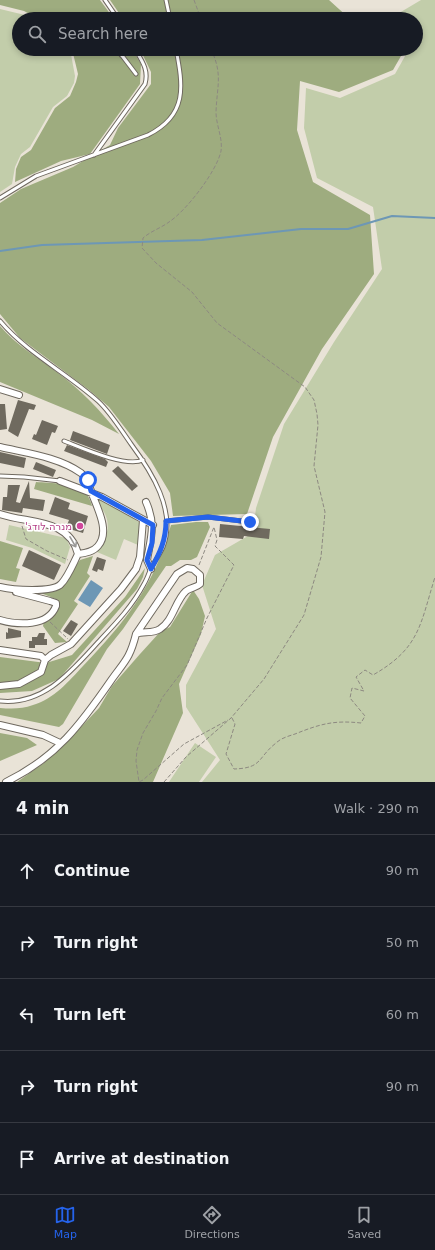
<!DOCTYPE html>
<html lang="en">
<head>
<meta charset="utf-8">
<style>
	:root { --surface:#171b24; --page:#20242c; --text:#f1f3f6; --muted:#9ea1a6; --line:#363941; --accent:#2563eb }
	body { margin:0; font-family:"DejaVu Sans",Heebo,sans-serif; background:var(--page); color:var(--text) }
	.stop { position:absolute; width:12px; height:12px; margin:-9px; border:3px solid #2563eb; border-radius:50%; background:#fff }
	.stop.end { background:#2563eb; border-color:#fff; box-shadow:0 1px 4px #0008 }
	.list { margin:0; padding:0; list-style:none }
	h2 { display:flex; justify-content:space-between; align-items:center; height:52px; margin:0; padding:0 16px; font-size:17px }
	h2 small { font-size:13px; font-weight:400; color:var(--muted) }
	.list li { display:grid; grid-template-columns:26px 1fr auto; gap:12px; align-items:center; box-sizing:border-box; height:72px; padding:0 16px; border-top:1px solid var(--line) }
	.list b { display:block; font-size:15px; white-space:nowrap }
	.list em { font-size:13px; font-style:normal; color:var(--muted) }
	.icon { flex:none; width:22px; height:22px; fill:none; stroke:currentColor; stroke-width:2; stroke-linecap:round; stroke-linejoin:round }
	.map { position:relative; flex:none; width:435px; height:782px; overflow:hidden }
	.search { position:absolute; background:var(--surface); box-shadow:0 2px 6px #0003; left:12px; right:12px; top:12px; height:44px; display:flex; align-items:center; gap:10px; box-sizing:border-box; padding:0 14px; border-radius:22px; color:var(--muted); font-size:15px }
	.sheet { height:412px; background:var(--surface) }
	nav { display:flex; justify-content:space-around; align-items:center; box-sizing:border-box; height:56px; border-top:1px solid var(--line); background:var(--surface); font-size:11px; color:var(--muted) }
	nav a { display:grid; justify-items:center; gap:2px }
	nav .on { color:var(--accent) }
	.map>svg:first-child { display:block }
	.green { fill:#c2cdaa }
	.forest { fill:#9eac7f }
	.water { fill:#6d97b5 }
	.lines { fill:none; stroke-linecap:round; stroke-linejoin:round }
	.stream { stroke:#6d97b5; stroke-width:2 }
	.building { fill:#6f6a5f }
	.lane-casing { stroke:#6f695f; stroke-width:5 }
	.street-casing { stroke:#6f695f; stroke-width:8 }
	.path { stroke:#8d8981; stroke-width:1; stroke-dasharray:4 2; stroke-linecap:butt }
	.lane { stroke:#fff; stroke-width:3 }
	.street { stroke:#fff; stroke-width:6 }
	.oneway { stroke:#9a9997 }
	.route { stroke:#2563eb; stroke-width:5 }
	.hotel-dot { fill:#d1479c; stroke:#fff; stroke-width:1.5 }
	.labels { text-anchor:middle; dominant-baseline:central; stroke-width:3; stroke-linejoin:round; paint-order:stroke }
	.hotel-label { font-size:10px; fill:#b23c85; stroke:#fff; text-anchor:end }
</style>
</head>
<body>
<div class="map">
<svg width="435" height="782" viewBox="0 0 435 782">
	<rect width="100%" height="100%" fill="#e9e3d7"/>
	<path class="green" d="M421,0H435V782H202L220,760L186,707V685L216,629L202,585L215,555L253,533L256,508L284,424L334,342L382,269L373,207L317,178L304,128L306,88L340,98L395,74L409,49H416L418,33L416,32V19H389Z
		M0,9L29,16L34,19H19V49H70L75,76L74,83L67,96L53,107L30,147L21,154L15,167L12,184L0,192Z
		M98,498L109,502L140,523L138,545L124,539L116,560L97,552C106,541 112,526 104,512C101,507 97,503 98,498Z
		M9,525L66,538L70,547L65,564L32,548L6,540Z
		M195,743L216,757L199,782H169Z"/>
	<path class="forest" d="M0,0H100L114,19H39L24,11L0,5Z
		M110,0H329L350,19H123Z
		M72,49H132L141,64L140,84L90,154L61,161L15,182L16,169L21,157L31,150L55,108L70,96L76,82L78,74Z
		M140,49H405L393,70L339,92L300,81L297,130L313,182L370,215L374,274L322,349L273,437L247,514L173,516L170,493L151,461L109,407L89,390L20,338L0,314V203L21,189L73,167L110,145L118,128L151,84V72Z
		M0,326C16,345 38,358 58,373C81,390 101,411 119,434L92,420L0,382Z
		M36,482C49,483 78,483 87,494C89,498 91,502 92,506L34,489Z
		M196,522H208L210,527L197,557L191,560H180L171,566H166L123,629L107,649L63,724L59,727L0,715V708C12,709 22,709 33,705C54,699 69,681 83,666C126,621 154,586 171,525Z
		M0,541L23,548L16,568L20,569L16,582L0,579Z
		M93,556L87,573L90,576L74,601L78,604L58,634L67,642L55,643L43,626L44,621C52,615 60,611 58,600L36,591C72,591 62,583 80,560Z
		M145,568L143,577L137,589L59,679L32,691L0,693V657L46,663L72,655L125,597Z
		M193,590L199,599L205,616L201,634L179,684L183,713L153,782H17L44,763L63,746L99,708L112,686L140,654L160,632L170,627Z
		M0,733L27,738L37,745L0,761Z"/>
	<path class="water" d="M91,580L103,588L90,607L78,600Z"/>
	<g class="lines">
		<path class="stream" d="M0,251L42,245L202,240L301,229H348L392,216L435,218"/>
	</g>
	<path class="building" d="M18,400L36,405L34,410L29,409L18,437L8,431Z
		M0,404H5L7,429L0,430Z
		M42,420L58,426L55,433L52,432L47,445L32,439L34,434L36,435Z
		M73,431L110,445L107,454L70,440Z
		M67,445L105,459L108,462L106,467L64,451Z
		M0,452L26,458L24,468L0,463Z
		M36,462L56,470L53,477L33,469Z
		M118,466L138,486L132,491L112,471Z
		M29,481L30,498L45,500L43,511L23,508L22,513L2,510L3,497H7L8,485H20L16,502L20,503Z
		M55,497L70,503L68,509L88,516L83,533L66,528L69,520L49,514Z
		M220,524L270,529L269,539L244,536L243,539L219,537Z
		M29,550L61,565L54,580L22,566Z
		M97,557L106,560L103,571L98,569L97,572L92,570Z
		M71,620L78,624L71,636L63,631Z
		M8,628L21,631V637L6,639V632L8,633Z
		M39,633H45L44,639H47V645H35V648H29V641H32V637H37Z"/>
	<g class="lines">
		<g class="lane-casing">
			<path id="lane" d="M105,0L118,19
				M166,0L170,19
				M117,49L136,74
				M121,55L130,49
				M94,155L145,84C149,70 142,61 135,49
				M0,198L36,176L148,135C188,115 183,86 176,49
				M0,321C27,353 67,373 98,401C111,413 121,430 131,444C151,471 177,511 163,547C160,554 155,561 151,568C149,573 147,579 144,584C133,605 117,622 101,639C74,668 45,706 0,701
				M64,441C82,448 126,468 143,460
				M0,476L24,477L60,481
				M166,521L208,517L250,522"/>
		</g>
		<g class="street-casing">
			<path id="street" d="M0,389L19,395
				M0,447C26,453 59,457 81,473C88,479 88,483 91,491C96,506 111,531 98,546C93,552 85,553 78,554
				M60,481L102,497L153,525
				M146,502C156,525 151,537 147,560L151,569
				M0,514C29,524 69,518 78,554C73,564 68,577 61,584C53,593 12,590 0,587
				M187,568L193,569L200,575V584C196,588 191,587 186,591C175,601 173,621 160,629C153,634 143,631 136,634L177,574Z
				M0,620C18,625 48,627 56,606V603L50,601L16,592
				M0,650L41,656L45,660
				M0,686L19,684L41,672L45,660L51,655L71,644L121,589L136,569L140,557L143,520
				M0,725L43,735L60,743
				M6,782C57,757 81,724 112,679C125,661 130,658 136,634"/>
		</g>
		<path class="path" d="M194,0L201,19
			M22,526L26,539L47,551L68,560
			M199,565L214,527L217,540L215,546L234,565L207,618L187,665L162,698L156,711L143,733L137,750L136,761L139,782L143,780L184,744L228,720
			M50,622L68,639
			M232,718L235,724L226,754L234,769C263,768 257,758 276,743C281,738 289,736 295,734C320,724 334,720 361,723L365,716L350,698L352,688L364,691L356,677L365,670L373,675C420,648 420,625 435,577
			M164,782L186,757L231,718L264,679L304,615L321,557L325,512L314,466L318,425L317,414L314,400L305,387L217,323L192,292L156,263L142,248L143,238C151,231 161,228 169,222C186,211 217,171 221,151C223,138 216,125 216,112C217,85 223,75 211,49"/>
		<use href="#lane" class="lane"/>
		<use href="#street" class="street"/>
	</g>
	<defs><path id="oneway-shaft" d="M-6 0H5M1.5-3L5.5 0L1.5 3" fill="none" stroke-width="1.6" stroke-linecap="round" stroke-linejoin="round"/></defs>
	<use class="oneway" href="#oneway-shaft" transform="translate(73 542) rotate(60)"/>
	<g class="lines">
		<path class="route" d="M88,480L91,491L153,525L152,543L147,560L151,569C160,553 166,540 166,521L208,517L250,522"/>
	</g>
	<circle class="hotel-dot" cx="80" cy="526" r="4"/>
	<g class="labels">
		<g class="hotel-label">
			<text x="72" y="526">'מנרה לודג</text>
		</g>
	</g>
</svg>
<div class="stop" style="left:88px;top:480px"></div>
<div class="stop end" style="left:250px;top:522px"></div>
<div class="search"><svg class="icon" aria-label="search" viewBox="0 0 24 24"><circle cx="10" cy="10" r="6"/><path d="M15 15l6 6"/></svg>Search here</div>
</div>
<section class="sheet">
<h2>4 min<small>Walk · 290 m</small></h2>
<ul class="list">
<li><svg class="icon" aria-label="ahead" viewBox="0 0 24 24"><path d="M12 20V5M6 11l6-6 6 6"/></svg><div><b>Continue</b></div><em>90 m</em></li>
<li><svg class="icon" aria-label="right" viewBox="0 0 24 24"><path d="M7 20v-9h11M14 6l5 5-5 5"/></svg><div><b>Turn right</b></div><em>50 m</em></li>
<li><svg class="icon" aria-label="left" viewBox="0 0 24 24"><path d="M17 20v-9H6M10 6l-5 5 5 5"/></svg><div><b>Turn left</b></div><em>60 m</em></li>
<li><svg class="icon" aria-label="right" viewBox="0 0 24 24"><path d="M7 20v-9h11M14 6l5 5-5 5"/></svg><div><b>Turn right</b></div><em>90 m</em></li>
<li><svg class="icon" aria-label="arrive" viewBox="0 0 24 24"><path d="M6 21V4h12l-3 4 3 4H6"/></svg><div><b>Arrive at destination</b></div></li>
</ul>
</section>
<nav>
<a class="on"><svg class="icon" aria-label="map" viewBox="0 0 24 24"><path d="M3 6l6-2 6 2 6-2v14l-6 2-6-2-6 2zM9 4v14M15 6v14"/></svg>Map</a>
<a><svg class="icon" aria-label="directions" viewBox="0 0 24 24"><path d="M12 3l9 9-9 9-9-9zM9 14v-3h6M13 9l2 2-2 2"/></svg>Directions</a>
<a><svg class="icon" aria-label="saved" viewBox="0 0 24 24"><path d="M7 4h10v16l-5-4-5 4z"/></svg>Saved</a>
</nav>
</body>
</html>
